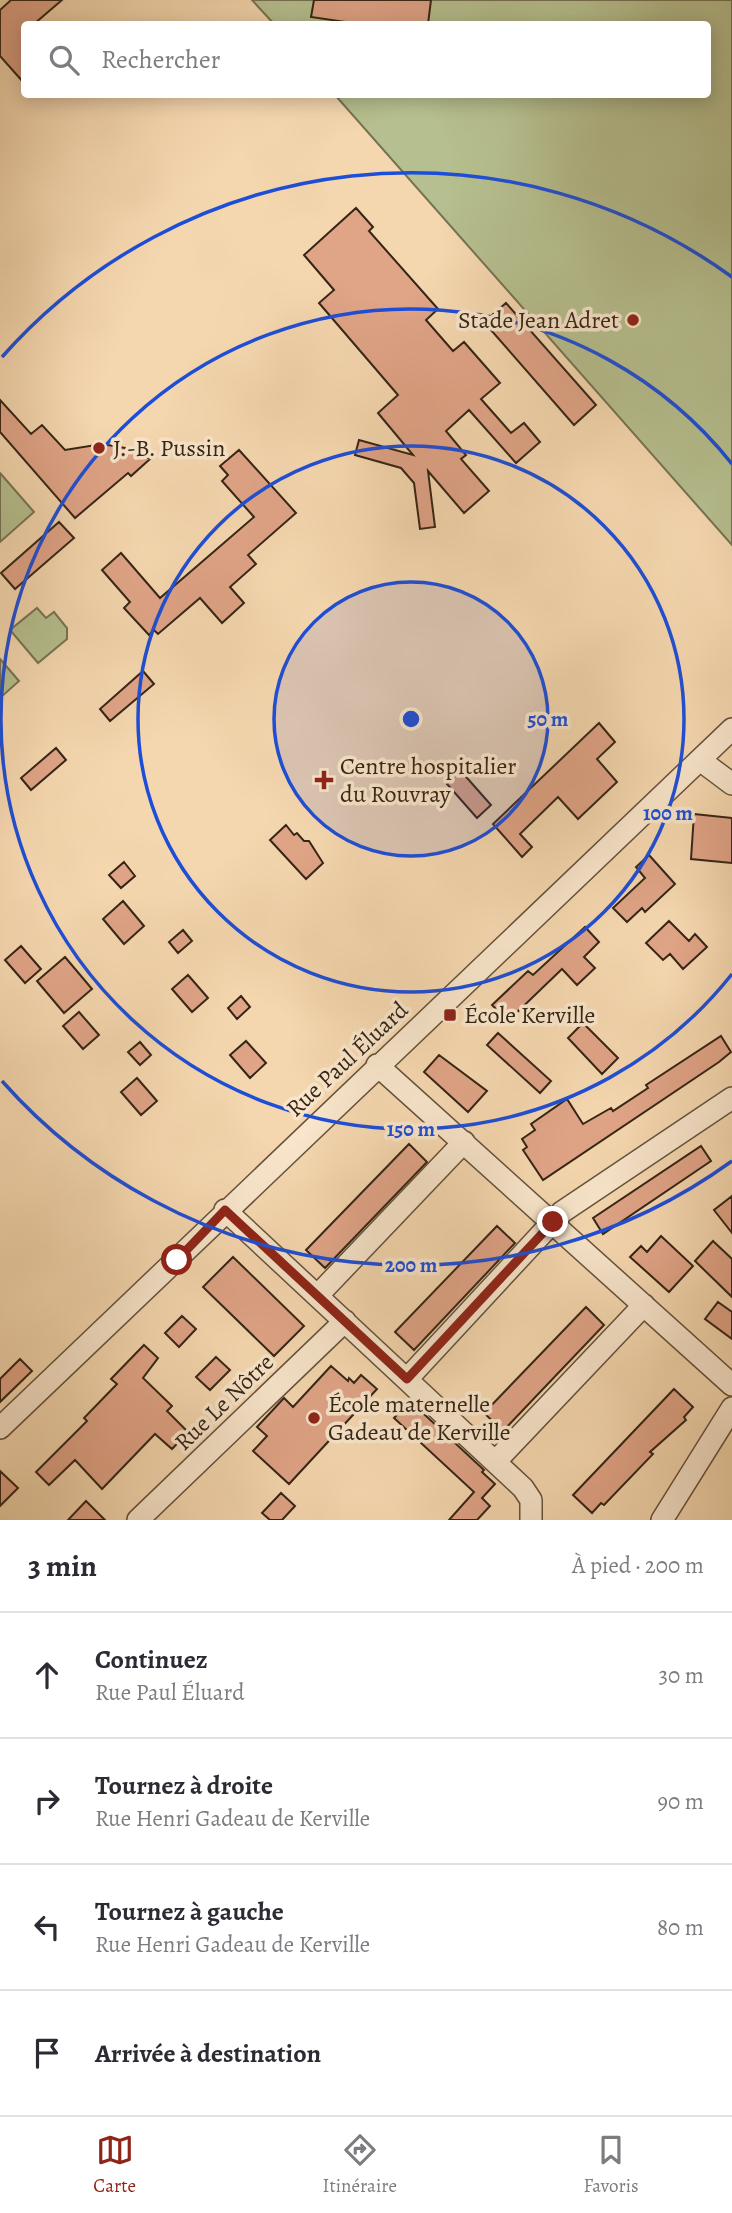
<!DOCTYPE html>
<html lang="fr">
<head>
<meta charset="utf-8">
<style>
	:root { --surface:#fff; --page:#f7f7f7; --text:#2b2b33; --muted:#7c7c81; --line:#e1e1e2; --accent:#8f2418 }
	body { margin:0; font-family:Alegreya,serif; background:var(--page); color:var(--text) }
	.stop { position:absolute; width:21px; height:21px; margin:-16px; border:5px solid #8f2418; border-radius:50%; background:#fff }
	.stop.end { background:#8f2418; border-color:#fff; box-shadow:0 2px 7px #0008 }
	.list { margin:0; padding:0; list-style:none }
	h2 { display:flex; justify-content:space-between; align-items:center; height:91px; margin:0; padding:0 28px; font-size:30px }
	h2 small { font-size:23px; font-weight:400; color:var(--muted) }
	.list li { display:grid; grid-template-columns:46px 1fr auto; gap:21px; align-items:center; box-sizing:border-box; height:126px; padding:0 28px; border-top:2px solid var(--line) }
	.list b { display:block; font-size:26px; white-space:nowrap }
	.list p { margin:0; font-size:23px; white-space:nowrap; color:var(--muted) }
	.list em { font-size:23px; font-style:normal; color:var(--muted) }
	.icon { flex:none; width:38px; height:38px; fill:none; stroke:currentColor; stroke-width:2; stroke-linecap:round; stroke-linejoin:round }
	.map { position:relative; flex:none; width:732px; height:1520px; overflow:hidden }
	.search { position:absolute; background:var(--surface); box-shadow:0 4px 18px #0003; left:21px; right:21px; top:21px; height:77px; display:flex; align-items:center; gap:18px; box-sizing:border-box; padding:0 24px; border-radius:7px; color:var(--muted); font-size:26px }
	.sheet { height:595px; background:var(--surface) }
	nav { display:flex; justify-content:space-around; align-items:center; box-sizing:border-box; height:98px; border-top:2px solid var(--line); background:var(--surface); font-size:19px; color:var(--muted) }
	nav a { display:grid; justify-items:center; gap:4px }
	nav .on { color:var(--accent) }
	.map>svg:first-child { display:block }
	.green { fill:#b6bf8f; stroke:#767252; stroke-width:2 }
	.building { fill:#e0a487; stroke:#352515; stroke-width:2 }
	.lines { fill:none; stroke-linecap:round; stroke-linejoin:round }
	.minor-casing { stroke:#65523c; stroke-width:24 }
	.minor { stroke:#f8e5cb; stroke-width:21 }
	.route { stroke:#8f2418; stroke-width:9 }
	.ring { fill:none; stroke:#1d4ed8; stroke-width:3.5 }
	.poi-dot { fill:#8f2418; stroke:#f8e5cb; stroke-width:2.5 }
	.labels { text-anchor:middle; dominant-baseline:central; stroke-width:7; stroke-linejoin:round; paint-order:stroke }
	.poi-label { font-size:24px; fill:#352515; stroke:#f8e5cb; text-anchor:start }
	.street-label { font-size:24px; fill:#352515; stroke:#f8e5cb }
	.centre { fill:#1d4ed8; stroke:#f8e5cb; stroke-width:3.5 }
	.ring-label { font-size:21px; text-anchor:middle; font-weight:bold; fill:#1d4ed8; stroke:#f8e5cb; stroke-width:7; stroke-linejoin:round; paint-order:stroke }
</style>
</head>
<body>
<div class="map">
<svg width="732" height="1520" viewBox="0 0 732 1520">
	<rect width="100%" height="100%" fill="#f5d7af"/>
	<filter id="stains"><feTurbulence type="fractalNoise" baseFrequency=".00286" numOctaves="4"/><feColorMatrix values="0 0 0 0 .2 0 0 0 0 .09 0 0 0 0 .02 0 0 0 .5 -.17"/></filter>
	<radialGradient id="worn" r=".72"><stop offset=".6" stop-color="#630" stop-opacity="0"/><stop offset="1" stop-color="#630" stop-opacity=".3"/></radialGradient>
	<path class="green" d="M252,0H732V545L335,95L708,94V24H274Z
		M0,473L34,512L0,542Z
		M37,608L46,618L54,612L67,628V639L38,663L10,630Z
		M0,659L19,681L0,698Z"/>
	<path class="building" d="M11,0H62L34,24H24V83L0,56V10Z
		M314,0H431L428,24H359L311,17Z
		M356,208L373,227L369,231L438,309L426,320L453,351L464,342L500,383L481,399L511,433L524,423L540,442L516,463L469,410L446,431L466,455L461,459L489,491L464,513L428,471L435,527L420,529L414,483L401,468L355,455L359,440L413,455L378,413L398,395L319,303L334,290L304,255Z
		M506,303L596,405L574,425L484,322Z
		M0,400L31,434L42,425L65,450L102,444L131,449L150,459L131,476L128,473L75,518L0,432Z
		M239,450L296,513L248,555L256,564L230,587L244,603L222,623L200,598L158,634L154,630L149,635L124,608L130,602L102,570L121,553L160,598L254,517L222,481L228,475L220,466Z
		M59,522L74,538L15,589L1,573Z
		M143,671L154,684L110,721L100,709Z
		M599,723L615,742L597,759L617,782L578,819L558,797L520,834L532,847L522,857L493,824Z
		M56,748L66,760L31,790L21,778Z
		M460,770L491,805L477,818L447,784Z
		M694,814L732,818V863L691,859Z
		M286,825L294,835L297,833L304,841H309L323,863L306,879L270,840Z
		M649,855L675,884L645,912L642,908L627,922L613,908L645,878L636,867Z
		M124,862L135,876L121,888L109,875Z
		M123,901L144,926L124,944L103,919Z
		M669,921L689,941L695,934L707,947L683,969L670,954L663,960L646,943Z
		M585,927L599,942L584,957L595,968L577,985L562,969L508,1021L492,1005L528,971L533,975Z
		M183,930L192,941L178,953L169,942Z
		M21,946L41,969L25,983L5,960Z
		M65,957L92,989L64,1013L37,981Z
		M188,975L208,998L192,1012L172,989Z
		M241,996L250,1007L237,1019L228,1008Z
		M79,1012L99,1035L83,1049L63,1026Z
		M583,1023L618,1058L602,1074L568,1038Z
		M498,1033L551,1081L540,1093L487,1045Z
		M721,1036L731,1052L719,1062L543,1180L523,1150L527,1147L522,1139L535,1130L531,1124L567,1099L583,1124L611,1108L613,1111L648,1088L646,1085Z
		M246,1041L266,1063L250,1078L230,1055Z
		M140,1042L151,1055L140,1065L128,1052Z
		M439,1055L487,1091L468,1112L424,1072Z
		M137,1078L157,1101L141,1115L121,1092Z
		M409,1144L427,1162L325,1268L306,1250Z
		M701,1146L711,1161L603,1234L593,1218Z
		M732,1196V1233L714,1210Z
		M497,1226L515,1243L414,1350L395,1332Z
		M661,1236L693,1266L669,1292L630,1257L641,1246L647,1252Z
		M713,1241L732,1259V1297L695,1261Z
		M233,1257L304,1326L274,1356L203,1287Z
		M718,1302L732,1312V1339L705,1319Z
		M586,1307L604,1325L503,1431L484,1413Z
		M182,1316L196,1329L179,1347L165,1333Z
		M144,1345L158,1358L143,1378L172,1406L167,1411L188,1432L172,1449L155,1434L102,1489L75,1460L49,1485L36,1472L87,1421L84,1418L117,1384L111,1379Z
		M216,1357L230,1370L210,1390L196,1377Z
		M20,1359L32,1371L0,1402V1379Z
		M331,1366L348,1381L349,1378L354,1383L361,1375L377,1389L289,1484L253,1451L267,1436L257,1427L284,1398L293,1407Z
		M674,1389L693,1407L684,1417L686,1420L650,1452L653,1454L604,1505L601,1503L592,1513L573,1495Z
		M410,1401L484,1470L482,1472L495,1484L482,1498L490,1506L477,1520H449L474,1492L394,1418Z
		M0,1471L18,1488L0,1506Z
		M281,1493L295,1506L282,1520H270L262,1513Z
		M86,1501L105,1520H68Z"/>
	<g class="lines">
		<g class="minor-casing">
			<path id="minor" d="M700,760L732,784
				M377,1065L732,1385
				M225,1210L523,1488L531,1500V1520
				M318,1295L464,1142
				M407,1379L562,1212L732,1098
				M0,1428L732,729
				M495,1462L644,1305
				M138,1520L345,1321
				M662,1520L732,1408"/>
		</g>
		<use href="#minor" class="minor"/>
	</g>
	<g class="lines">
		<path class="route" d="M177,1260L225,1210L407,1379L553,1222"/>
	</g>
	<circle cx="411" cy="719" r="137" fill="#1d4ed8" fill-opacity=".12"/>
	<g class="ring">
		<circle cx="411" cy="719" r="137"/>
		<circle cx="411" cy="719" r="273"/>
		<path d="M732 974A410 410 0 1 1 732 464"/>
		<path d="M732 1161A546 546 0 0 1 2 1081M2 357A546 546 0 0 1 732 277"/>
	</g>
	<g class="poi-dot">
		<circle cx="633" cy="320" r="7"/>
		<circle cx="99" cy="448" r="7"/>
		<path d="M320.5 769.5h7v7h7v7h-7v7h-7v-7h-7v-7h7z"/>
		<rect x="443" y="1008" width="14" height="14" rx="3.5"/>
		<circle cx="314" cy="1418" r="7"/>
	</g>
	<g class="labels">
		<g class="poi-label">
			<text x="619" y="320" text-anchor="end">Stade Jean Adret</text>
			<text x="113" y="448">J.-B. Pussin</text>
			<text x="340" y="766">Centre hospitalier<tspan x="340" dy="28">du Rouvray</tspan></text>
			<text x="464" y="1015">École Kerville</text>
			<text x="328" y="1404">École maternelle<tspan x="328" dy="28">Gadeau de Kerville</tspan></text>
		</g>
		<g class="street-label">
			<text transform="translate(347 1059) rotate(-43)">Rue Paul Éluard</text>
			<text transform="translate(224 1402) rotate(-44)">Rue Le Nôtre</text>
		</g>
	</g>
	<circle cx="411" cy="719" r="10" class="centre"/>
	<g class="ring-label">
		<text x="548" y="726">50 m</text>
		<text x="668" y="820">100 m</text>
		<text x="411" y="1136">150 m</text>
		<text x="411" y="1272">200 m</text>
	</g>
	<rect width="100%" height="100%" filter="url(#stains)"/>
	<rect width="100%" height="100%" fill="url(#worn)"/>
</svg>
<div class="stop" style="left:177px;top:1260px"></div>
<div class="stop end" style="left:553px;top:1222px"></div>
<div class="search"><svg class="icon" aria-label="search" viewBox="0 0 24 24"><circle cx="10" cy="10" r="6"/><path d="M15 15l6 6"/></svg>Rechercher</div>
</div>
<section class="sheet">
<h2>3 min<small>À pied · 200 m</small></h2>
<ul class="list">
<li><svg class="icon" aria-label="ahead" viewBox="0 0 24 24"><path d="M12 20V5M6 11l6-6 6 6"/></svg><div><b>Continuez</b><p>Rue Paul Éluard</p></div><em>30 m</em></li>
<li><svg class="icon" aria-label="right" viewBox="0 0 24 24"><path d="M7 20v-9h11M14 6l5 5-5 5"/></svg><div><b>Tournez à droite</b><p>Rue Henri Gadeau de Kerville</p></div><em>90 m</em></li>
<li><svg class="icon" aria-label="left" viewBox="0 0 24 24"><path d="M17 20v-9H6M10 6l-5 5 5 5"/></svg><div><b>Tournez à gauche</b><p>Rue Henri Gadeau de Kerville</p></div><em>80 m</em></li>
<li><svg class="icon" aria-label="arrive" viewBox="0 0 24 24"><path d="M6 21V4h12l-3 4 3 4H6"/></svg><div><b>Arrivée à destination</b></div></li>
</ul>
</section>
<nav>
<a class="on"><svg class="icon" aria-label="map" viewBox="0 0 24 24"><path d="M3 6l6-2 6 2 6-2v14l-6 2-6-2-6 2zM9 4v14M15 6v14"/></svg>Carte</a>
<a><svg class="icon" aria-label="directions" viewBox="0 0 24 24"><path d="M12 3l9 9-9 9-9-9zM9 14v-3h6M13 9l2 2-2 2"/></svg>Itinéraire</a>
<a><svg class="icon" aria-label="saved" viewBox="0 0 24 24"><path d="M7 4h10v16l-5-4-5 4z"/></svg>Favoris</a>
</nav>
</body>
</html>
